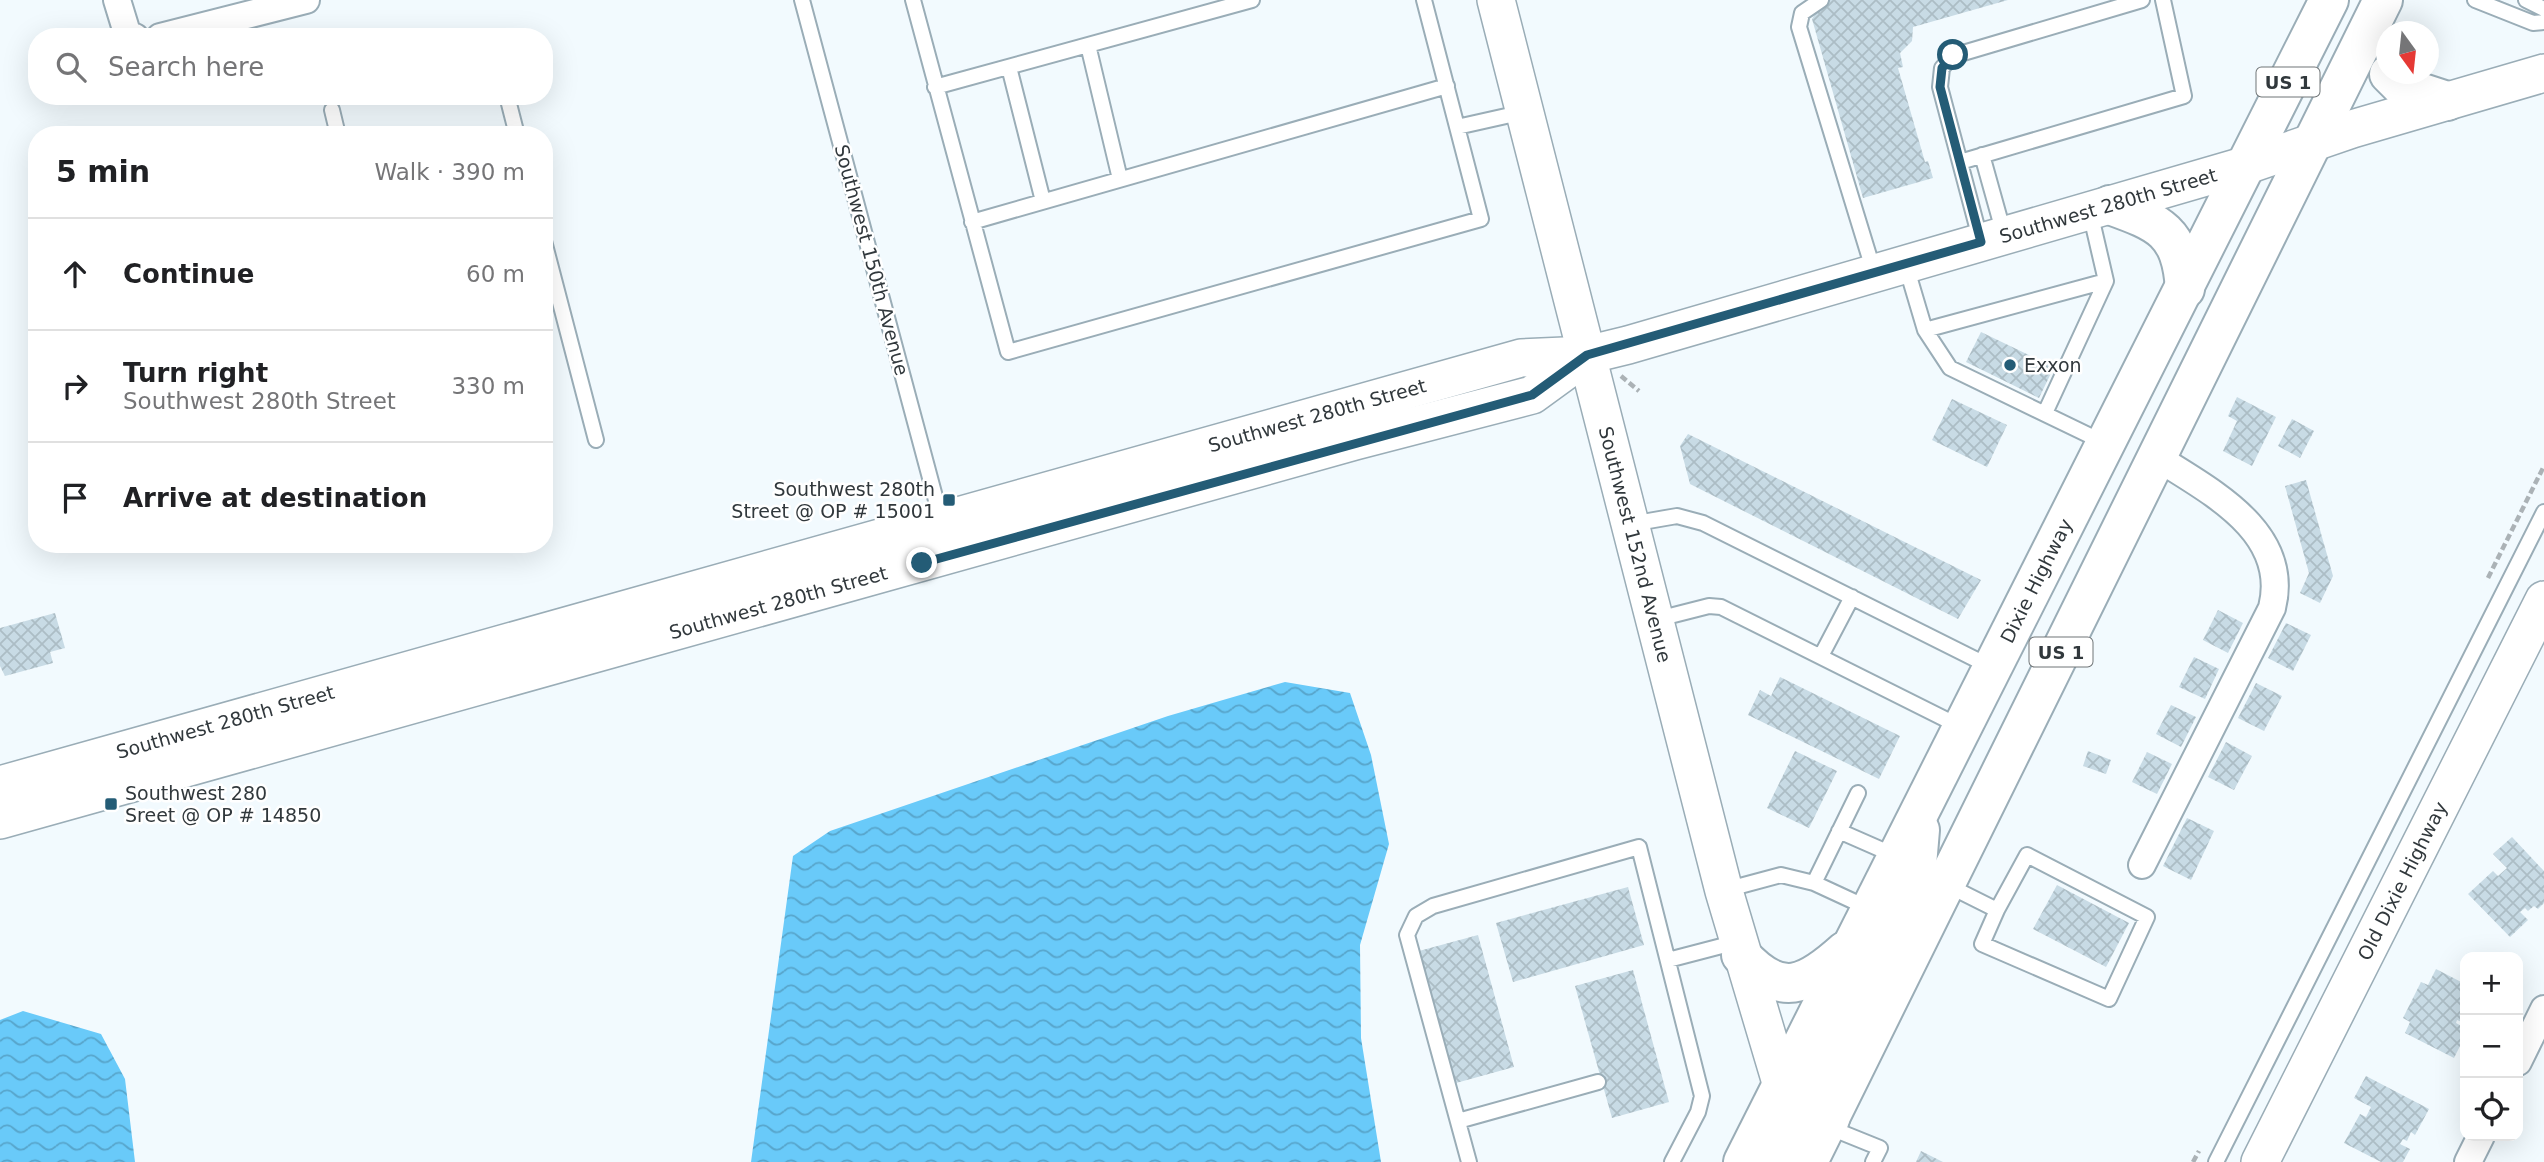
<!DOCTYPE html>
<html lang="en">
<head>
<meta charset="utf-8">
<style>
	:root { --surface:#fff; --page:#f6f6f6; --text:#202124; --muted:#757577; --line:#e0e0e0 }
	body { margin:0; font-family:"DejaVu Sans",sans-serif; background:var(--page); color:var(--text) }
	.controls { position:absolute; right:21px; bottom:21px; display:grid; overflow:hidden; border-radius:14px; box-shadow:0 7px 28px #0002 }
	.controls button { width:63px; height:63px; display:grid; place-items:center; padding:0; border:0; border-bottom:2px solid var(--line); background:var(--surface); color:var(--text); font:35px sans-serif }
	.compass { position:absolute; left:2376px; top:21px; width:63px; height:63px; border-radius:50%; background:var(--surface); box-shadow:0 7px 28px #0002; rotate:165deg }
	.stop { position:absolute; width:21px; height:21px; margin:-16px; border:5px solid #245c76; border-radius:50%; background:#fff }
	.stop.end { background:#245c76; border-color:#fff; box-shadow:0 2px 7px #0008 }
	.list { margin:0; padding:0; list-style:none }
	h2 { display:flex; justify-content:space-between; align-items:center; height:91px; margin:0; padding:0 28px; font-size:30px }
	h2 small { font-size:23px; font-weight:400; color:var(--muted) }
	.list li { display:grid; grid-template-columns:46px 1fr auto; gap:21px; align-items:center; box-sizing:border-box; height:112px; padding:0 28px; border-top:2px solid var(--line) }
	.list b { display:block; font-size:26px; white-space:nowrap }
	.list p { margin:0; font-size:23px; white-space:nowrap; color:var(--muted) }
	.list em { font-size:23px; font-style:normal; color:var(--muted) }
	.icon { flex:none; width:38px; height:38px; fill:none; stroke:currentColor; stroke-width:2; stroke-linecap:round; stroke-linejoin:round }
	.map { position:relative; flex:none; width:2544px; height:1162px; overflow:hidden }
	.search { position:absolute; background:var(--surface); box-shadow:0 7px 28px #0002; left:28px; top:28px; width:525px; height:77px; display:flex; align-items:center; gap:18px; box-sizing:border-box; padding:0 24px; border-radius:28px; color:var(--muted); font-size:26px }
	.panel { position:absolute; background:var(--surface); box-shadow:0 7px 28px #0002; left:28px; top:126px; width:525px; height:427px; border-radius:28px }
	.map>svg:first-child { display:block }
	.water { fill:url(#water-waves) }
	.building { fill:url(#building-cross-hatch) }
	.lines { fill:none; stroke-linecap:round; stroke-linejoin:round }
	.lane-casing { stroke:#9aadb7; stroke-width:18 }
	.street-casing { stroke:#9aadb7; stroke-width:30 }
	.secondary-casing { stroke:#9aadb7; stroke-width:40 }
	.highway-casing { stroke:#9aadb7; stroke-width:42 }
	.path { stroke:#abb2b6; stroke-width:4.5; stroke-dasharray:7 3.5; stroke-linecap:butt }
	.lane { stroke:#fff; stroke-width:14 }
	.street { stroke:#fff; stroke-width:26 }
	.secondary { stroke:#fff; stroke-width:37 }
	.highway { stroke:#fff; stroke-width:38 }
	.route { stroke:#245c76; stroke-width:9 }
	.poi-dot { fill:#245c76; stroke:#fff; stroke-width:2.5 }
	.labels { text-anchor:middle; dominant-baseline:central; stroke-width:5; stroke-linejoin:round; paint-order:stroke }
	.shield { fill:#fff; stroke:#6f7476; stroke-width:2 }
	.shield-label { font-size:18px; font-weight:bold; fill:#31383c }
	.street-label { font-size:19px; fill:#31383c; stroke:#fff }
	.poi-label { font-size:19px; fill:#31383c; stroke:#fff; text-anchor:start }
</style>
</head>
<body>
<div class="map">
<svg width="2544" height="1162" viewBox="0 0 2544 1162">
	<defs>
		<pattern id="water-waves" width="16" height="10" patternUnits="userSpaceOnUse" patternTransform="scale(1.75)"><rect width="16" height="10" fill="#69caf9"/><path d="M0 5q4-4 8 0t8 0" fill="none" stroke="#57a5cb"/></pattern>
		<pattern id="building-cross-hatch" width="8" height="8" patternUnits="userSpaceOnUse" patternTransform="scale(1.75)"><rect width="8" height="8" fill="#c8dbe5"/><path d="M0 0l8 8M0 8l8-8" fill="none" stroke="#acbdc5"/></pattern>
	</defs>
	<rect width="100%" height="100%" fill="#f2fafe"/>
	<path class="water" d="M1285,682L1350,693L1371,755L1389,844L1360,945L1361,1038L1381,1162H751L793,856L830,831L1168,716Z
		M23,1011L101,1034L125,1079L135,1162H0V1020Z"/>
	<path class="building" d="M1830,0H2008L1913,27L1912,41L1900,53L1903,67L1898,68L1925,162L1928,161L1933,178L1863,198L1812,19L1822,2Z
		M1981,332L2054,367L2039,398L1966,362Z
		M2237,397L2276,417L2252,466L2223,451L2237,421L2228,416Z
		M1952,399L2007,425L1987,467L1932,440Z
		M2292,419L2314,431L2300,458L2278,446Z
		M1688,434L1981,580L1958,619L1690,484L1680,446Z
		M2306,480L2333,576L2320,603L2300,593L2309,573L2285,486Z
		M2218,610L2243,623L2228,653L2203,640Z
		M55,613L65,648L50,652L53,663L5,676L0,666V628Z
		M2286,623L2311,635L2293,671L2268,658Z
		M2194,657L2219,669L2205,699L2179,687Z
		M1780,677L1900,736L1879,779L1748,715L1760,690L1771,696Z
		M2256,683L2282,696L2264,731L2238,718Z
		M2171,705L2196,717L2181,747L2156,734Z
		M2226,742L2252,756L2234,790L2208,777Z
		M1795,751L1837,771L1809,828L1767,808Z
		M2088,751L2111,760L2106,774L2083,766Z
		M2147,752L2172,764L2157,794L2132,782Z
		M2187,818L2214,831L2191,880L2163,866Z
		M2512,837L2544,871V903L2538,909L2534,906L2528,911L2525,908L2520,912L2528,920L2510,937L2468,894L2493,871L2498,876L2507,868L2493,854Z
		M2057,885L2129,923L2106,967L2033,929Z
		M1628,887L1644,945L1513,982L1496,923Z
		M1478,935L1514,1067L1456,1083L1419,951Z
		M2436,969L2465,984V1020L2464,1023L2457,1020L2456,1023L2465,1028V1036L2454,1058L2405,1033L2410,1022L2403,1018L2421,982L2428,985Z
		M1633,970L1669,1102L1612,1118L1575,986Z
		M2366,1076L2429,1109L2415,1135L2411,1132L2407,1141L2403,1139L2400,1144L2410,1149L2403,1162H2381L2344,1143L2360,1114L2366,1117L2371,1107L2354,1098Z
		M1921,1151L1943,1162H1916Z"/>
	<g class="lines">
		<g class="lane-casing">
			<path id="lane" d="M802,0L941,519
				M913,0L1008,352L1481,219L1424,0
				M1821,0L1802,13L1799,27L1874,272
				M2475,0L2533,23L2544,22
				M2526,0L2544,9
				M1088,45L1120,179
				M1009,67L1043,201
				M935,87L1252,0
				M507,96L517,135
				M332,110L338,135
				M1457,127L1524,112
				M1982,155L2004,234
				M1960,162L2184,96L2163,0
				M972,222L1447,86
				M544,241L596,440
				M1981,242L1940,87L1942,68L1953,56L2142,0
				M1906,266L1925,330L1950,368L2105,443
				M1925,330L2106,281
				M2045,413L2106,281L2090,212
				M1631,524L1677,516L1703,523L1991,667
				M1654,620L1709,606L1721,607L1961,727
				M1821,656L1852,597
				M1839,831L1896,856
				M1814,883L1858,793
				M1947,885L1997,910L1982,944L2109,999L2147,917L2027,855L1997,910
				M1725,890L1781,875L1814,883L1868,908
				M1668,960L1737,942
				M1458,1121L1598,1082
				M1828,1127L1880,1148L1873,1162
				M1469,1162L1407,935L1416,916L1433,906L1639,847L1702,1096L1698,1112L1672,1162
				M2216,1162L2544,512"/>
		</g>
		<g class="street-casing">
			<path id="street" d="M117,0L128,36L135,37
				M160,37L306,0
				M2142,865L2272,608C2291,532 2211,492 2158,458
				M2518,1062L2544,1009
				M2468,1162L2481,1136"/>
		</g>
		<g class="secondary-casing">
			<g id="secondary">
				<path id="s1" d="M1496,0L1724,891L1782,1086"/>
				<path id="s2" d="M0,785L1521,358L1587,355L1628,345L2247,165L2352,129L2544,73"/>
				<path id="s3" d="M0,820L1355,441L1532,395L1587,355"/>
				<path id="s4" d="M2260,1162L2544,600"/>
			</g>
		</g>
		<g class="highway-casing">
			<g id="highway">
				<path d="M2389,74L2401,86L2447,101"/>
				<path d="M2110,205C2160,223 2181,231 2185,289"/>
				<path d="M1741,955C1781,999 1806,986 1845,951"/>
				<path d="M1830,1119C1813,1107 1813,1099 1818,1080L1887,943L1916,877L1920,830"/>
				<path id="s5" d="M1743,1162L2329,0"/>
				<path d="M1777,1162C1794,1128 1794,1122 1782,1086"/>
				<path d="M1808,1162L2383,0"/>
			</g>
		</g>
		<path class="path" d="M1621,376L1639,391
			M2488,578L2544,466
			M2193,1162L2199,1151"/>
		<use href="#lane" class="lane"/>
		<use href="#street" class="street"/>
		<use href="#secondary" class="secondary"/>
		<use href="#highway" class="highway"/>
	</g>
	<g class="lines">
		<path class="route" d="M922,563L1532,395L1587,355L1981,242L1940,87L1942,68L1953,55"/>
	</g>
	<g class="poi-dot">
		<circle cx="2010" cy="365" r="7"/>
		<rect x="942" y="493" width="14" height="14" rx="3.5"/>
		<rect x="104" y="797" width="14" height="14" rx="3.5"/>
	</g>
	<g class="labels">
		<g class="shield">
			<rect x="2256.5" y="67.5" width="63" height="29" rx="5"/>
			<rect x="2029.5" y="637.5" width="63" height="29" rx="5"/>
		</g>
		<g class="shield-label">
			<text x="2288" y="82">US 1</text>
			<text x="2061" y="652">US 1</text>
		</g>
		<g class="street-label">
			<text stroke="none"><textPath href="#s2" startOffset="2188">Southwest 280th Street</textPath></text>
			<text transform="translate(872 260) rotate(75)">Southwest 150th Avenue</text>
			<text stroke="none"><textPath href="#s2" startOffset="1368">Southwest 280th Street</textPath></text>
			<text stroke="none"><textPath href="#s1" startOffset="562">Southwest 152nd Avenue</textPath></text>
			<text stroke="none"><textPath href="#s5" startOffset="651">Dixie Highway</textPath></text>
			<text stroke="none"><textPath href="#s3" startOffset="808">Southwest 280th Street</textPath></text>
			<text stroke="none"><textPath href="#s2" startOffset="234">Southwest 280th Street</textPath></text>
			<text stroke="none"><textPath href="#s4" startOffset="315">Old Dixie Highway</textPath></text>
		</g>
		<g class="poi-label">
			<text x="2024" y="365">Exxon</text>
			<text x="935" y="489" text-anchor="end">Southwest 280th<tspan x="935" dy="22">Street @ OP # 15001</tspan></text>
			<text x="125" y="793">Southwest 280<tspan x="125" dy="22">Sreet @ OP # 14850</tspan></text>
		</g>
	</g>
</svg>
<div class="controls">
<button>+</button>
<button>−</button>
<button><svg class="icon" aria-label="locate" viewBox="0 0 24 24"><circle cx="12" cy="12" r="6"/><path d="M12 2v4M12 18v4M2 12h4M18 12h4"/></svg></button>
</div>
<svg class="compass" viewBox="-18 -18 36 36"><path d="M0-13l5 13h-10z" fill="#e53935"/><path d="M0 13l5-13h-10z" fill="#757577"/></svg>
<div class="stop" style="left:1953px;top:55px"></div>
<div class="stop end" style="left:922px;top:563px"></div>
<div class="search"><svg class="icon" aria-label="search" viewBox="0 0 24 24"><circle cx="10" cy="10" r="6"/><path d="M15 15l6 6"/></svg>Search here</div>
<section class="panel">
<h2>5 min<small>Walk · 390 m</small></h2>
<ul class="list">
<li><svg class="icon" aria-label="ahead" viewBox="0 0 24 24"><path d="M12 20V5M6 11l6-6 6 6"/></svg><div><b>Continue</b></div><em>60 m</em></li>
<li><svg class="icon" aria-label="right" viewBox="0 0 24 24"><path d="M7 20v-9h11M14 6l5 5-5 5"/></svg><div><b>Turn right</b><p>Southwest 280th Street</p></div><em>330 m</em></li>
<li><svg class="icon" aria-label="arrive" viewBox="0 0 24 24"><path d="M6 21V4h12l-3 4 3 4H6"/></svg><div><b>Arrive at destination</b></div></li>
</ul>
</section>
</div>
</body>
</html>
